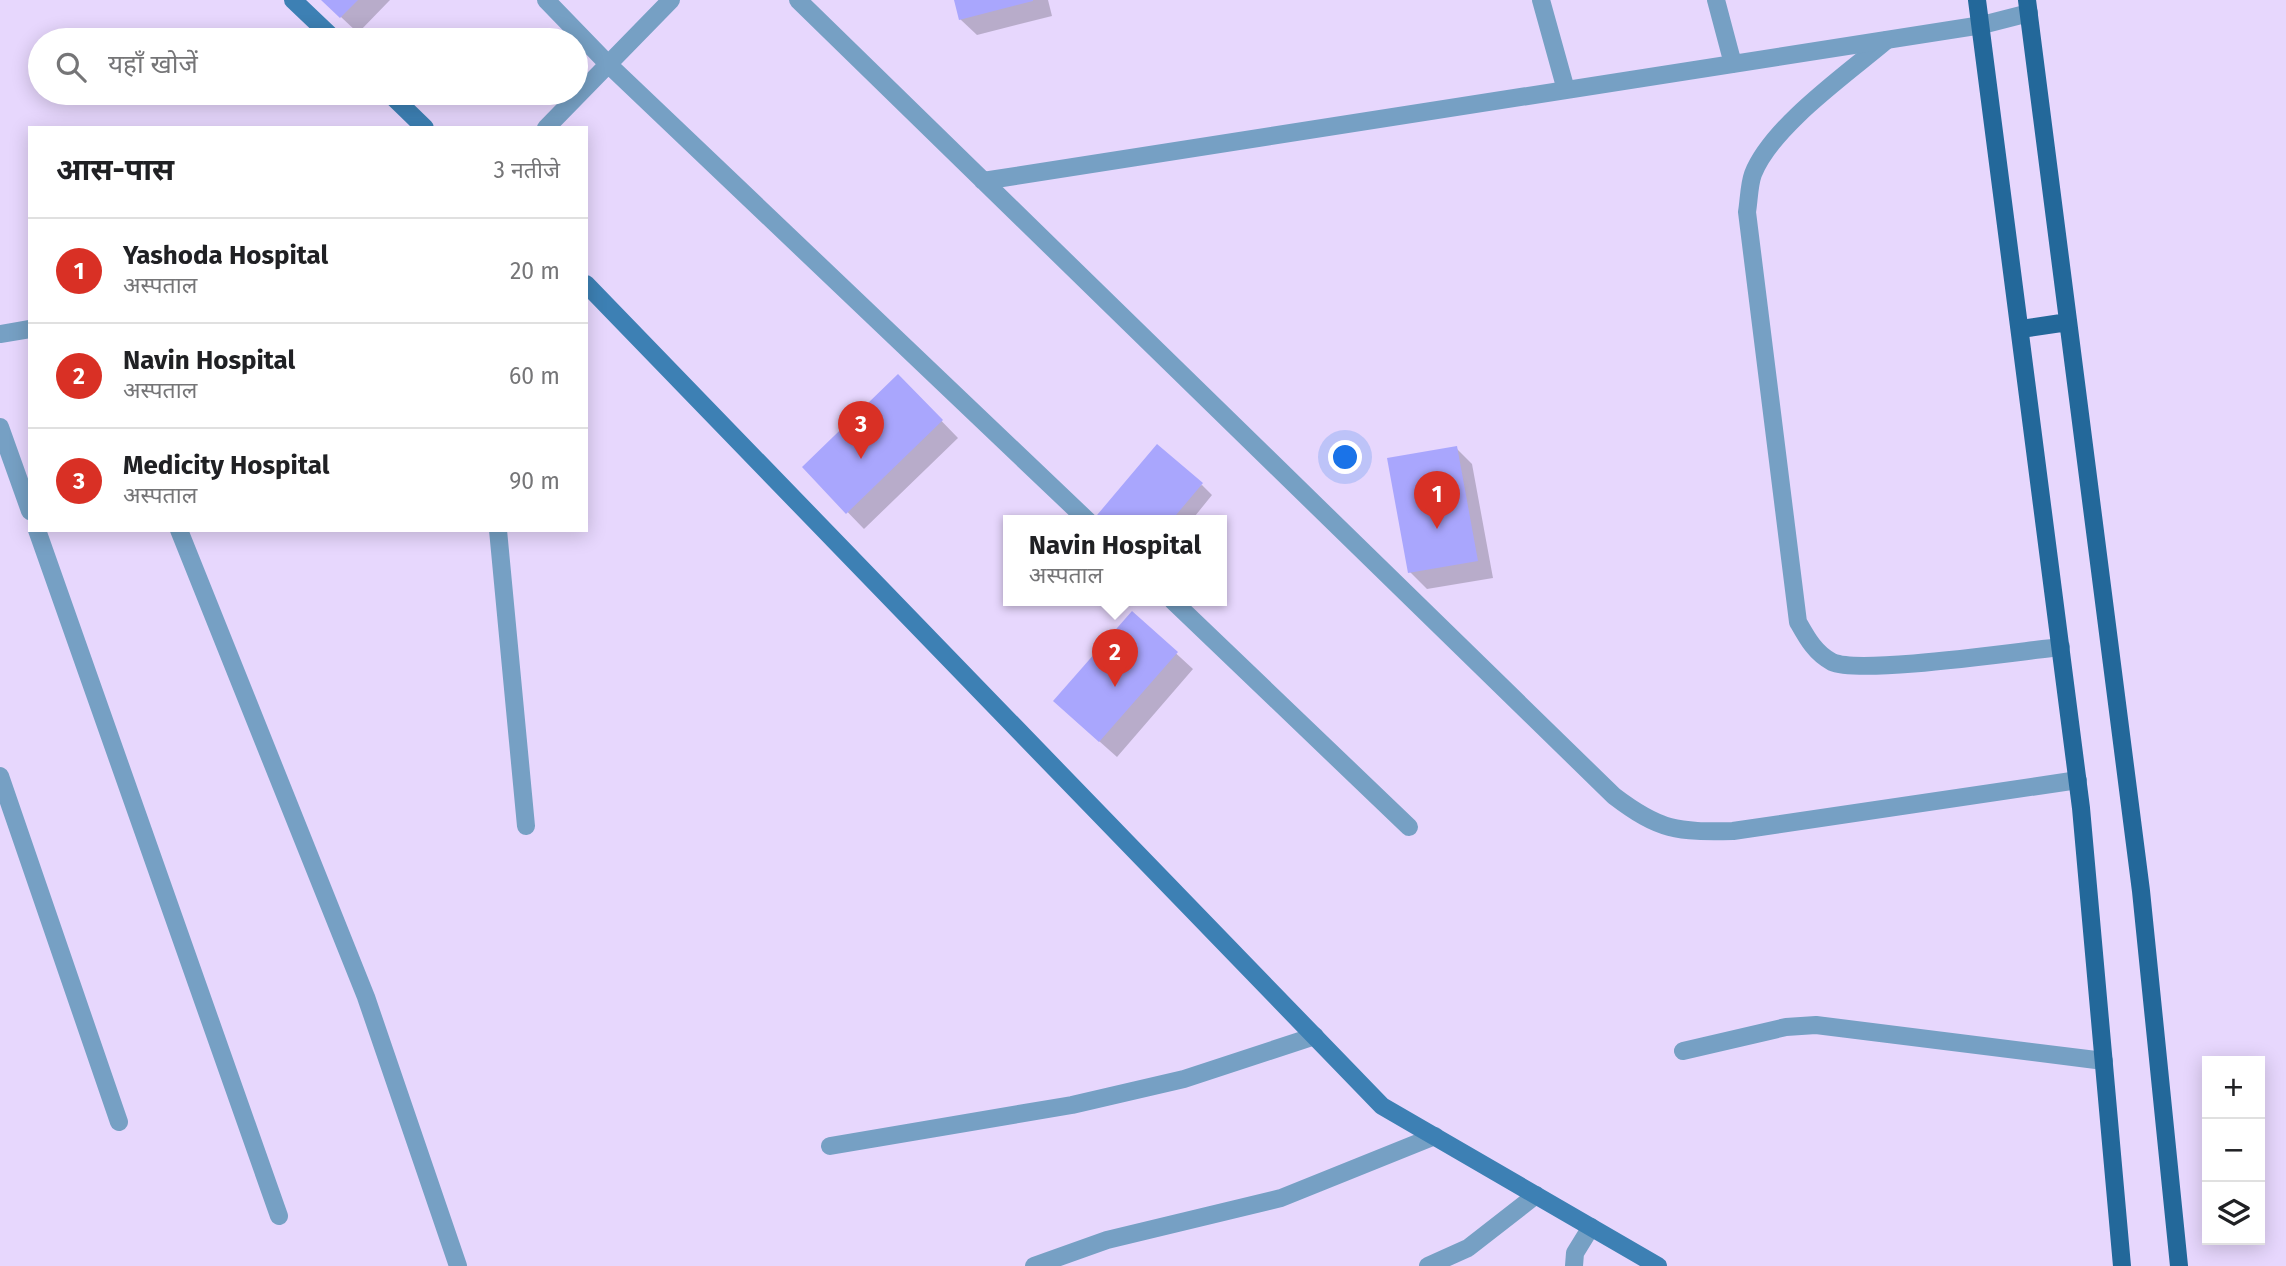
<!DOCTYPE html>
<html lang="hi">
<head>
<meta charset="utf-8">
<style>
	:root { --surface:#fff; --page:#f2f2f2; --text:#202124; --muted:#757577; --line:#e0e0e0; --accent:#d93025 }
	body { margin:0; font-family:"Fira Sans","Noto Sans Devanagari",sans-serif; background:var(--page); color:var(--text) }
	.controls { position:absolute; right:21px; bottom:21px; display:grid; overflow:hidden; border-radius:0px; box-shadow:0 4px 18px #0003 }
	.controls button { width:63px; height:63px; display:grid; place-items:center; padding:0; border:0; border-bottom:2px solid var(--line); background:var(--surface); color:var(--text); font:35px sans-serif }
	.you { position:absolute; left:1346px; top:458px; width:24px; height:24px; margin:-18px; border:5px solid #fff; border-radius:50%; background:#1a73e8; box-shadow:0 0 0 10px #1a73e833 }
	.badge { display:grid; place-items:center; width:46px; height:46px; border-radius:50%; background:var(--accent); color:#fff; font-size:23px; font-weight:700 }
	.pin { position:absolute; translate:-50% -58px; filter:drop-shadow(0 2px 4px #0008) }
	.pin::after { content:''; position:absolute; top:37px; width:24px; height:21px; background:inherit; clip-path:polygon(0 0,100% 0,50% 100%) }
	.popup { position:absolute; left:1003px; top:515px; width:224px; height:91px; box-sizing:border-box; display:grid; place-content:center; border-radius:0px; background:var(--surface); filter:drop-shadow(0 2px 5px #0005); font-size:23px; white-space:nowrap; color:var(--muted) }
	.popup b { font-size:26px; color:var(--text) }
	.popup::after { content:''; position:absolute; left:50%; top:100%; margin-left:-14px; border:14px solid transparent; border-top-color:var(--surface) }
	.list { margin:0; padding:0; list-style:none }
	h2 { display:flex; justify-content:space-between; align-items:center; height:91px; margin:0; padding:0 28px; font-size:30px }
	h2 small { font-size:23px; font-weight:400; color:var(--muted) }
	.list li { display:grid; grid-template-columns:46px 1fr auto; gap:21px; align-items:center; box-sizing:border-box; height:105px; padding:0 28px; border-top:2px solid var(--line) }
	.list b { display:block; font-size:26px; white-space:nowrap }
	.list p { margin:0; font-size:23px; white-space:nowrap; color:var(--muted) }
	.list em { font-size:23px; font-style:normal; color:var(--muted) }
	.icon { flex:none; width:38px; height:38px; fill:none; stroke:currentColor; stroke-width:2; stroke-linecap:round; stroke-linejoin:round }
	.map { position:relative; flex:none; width:2286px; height:1266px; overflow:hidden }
	.search { position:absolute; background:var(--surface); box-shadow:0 4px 18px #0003; left:28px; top:28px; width:560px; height:77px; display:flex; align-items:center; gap:18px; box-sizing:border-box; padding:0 24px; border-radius:38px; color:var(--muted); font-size:26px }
	.panel { position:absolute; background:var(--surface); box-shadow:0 4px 18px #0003; left:28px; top:126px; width:560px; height:406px; border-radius:0px }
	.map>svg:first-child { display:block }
	.shadow { fill:#0003 }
	.building { fill:#a9a6fd }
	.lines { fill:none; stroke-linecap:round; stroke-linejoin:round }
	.service { stroke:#76a0c4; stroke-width:18 }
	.minor { stroke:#76a0c4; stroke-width:18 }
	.secondary { stroke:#3d80b4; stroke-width:18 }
	.primary { stroke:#23689a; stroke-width:18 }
</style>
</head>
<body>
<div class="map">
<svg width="2286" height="1266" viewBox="0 0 2286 1266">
	<rect width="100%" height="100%" fill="#e7d7fd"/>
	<path class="shadow" d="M323,0H390L358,33Z
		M955,0H1048L1052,16L977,35L960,19Z
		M898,376L958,438L864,529L804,467Z
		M1456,448L1472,464L1493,578L1427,589L1410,572Z
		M1202,485L1212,495L1191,521H1094Z
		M1132,613L1193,669L1117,757L1072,717Z"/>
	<path class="building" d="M321,0H358L340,18Z
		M954,0H1033V1L959,20Z
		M898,374L943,420L846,514L802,467Z
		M1157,444L1203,483L1171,521H1092Z
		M1457,446L1478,561L1408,573L1387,458Z
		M1132,611L1178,652L1099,742L1053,701Z"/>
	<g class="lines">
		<path class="service" d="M1887,40C1847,74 1772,126 1753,174C1749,185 1749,200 1747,212L1798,622C1807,638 1815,653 1832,662C1860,675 2021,651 2061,647
			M830,1146L1072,1105L1184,1079L1315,1036"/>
		<path class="minor" d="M546,0L608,64L1088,521
			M798,0L1614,796C1660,831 1677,832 1733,831L2078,780
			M1541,0L1566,90
			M1716,0L1733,64
			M546,128L671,0
			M983,181L1982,25L2029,13
			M0,334L30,329
			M0,427L30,511
			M37,530L279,1216
			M179,530L366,997L458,1266
			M498,530L526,826
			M1173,601L1409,827
			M0,776L119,1122
			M1683,1051L1786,1027L1816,1025L2104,1061
			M1034,1266L1107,1240L1281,1198L1435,1136
			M1428,1266L1468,1248L1536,1195
			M1574,1266L1575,1253L1591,1227"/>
		<path class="secondary" d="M293,0L335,40
			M389,93L425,128
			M586,284L1382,1106L1658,1266"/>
		<path class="primary" d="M1977,0L2081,808L2122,1266
			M2027,0L2141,891L2179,1266
			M2021,329L2068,322"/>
	</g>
</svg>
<div class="controls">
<button>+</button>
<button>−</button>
<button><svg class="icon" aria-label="layers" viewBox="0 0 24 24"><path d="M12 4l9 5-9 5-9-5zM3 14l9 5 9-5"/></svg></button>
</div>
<div class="you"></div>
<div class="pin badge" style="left:1437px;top:529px">1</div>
<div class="pin badge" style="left:1115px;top:687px">2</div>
<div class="popup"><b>Navin Hospital</b>अस्पताल</div>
<div class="pin badge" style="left:861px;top:459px">3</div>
<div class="search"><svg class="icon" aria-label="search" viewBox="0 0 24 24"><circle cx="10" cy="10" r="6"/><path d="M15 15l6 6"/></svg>यहाँ खोजें</div>
<section class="panel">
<h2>आस-पास<small>3 नतीजे</small></h2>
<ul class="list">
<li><span class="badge">1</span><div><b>Yashoda Hospital</b><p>अस्पताल</p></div><em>20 m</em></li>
<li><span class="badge">2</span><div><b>Navin Hospital</b><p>अस्पताल</p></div><em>60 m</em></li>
<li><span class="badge">3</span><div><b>Medicity Hospital</b><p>अस्पताल</p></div><em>90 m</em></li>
</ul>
</section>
</div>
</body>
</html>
